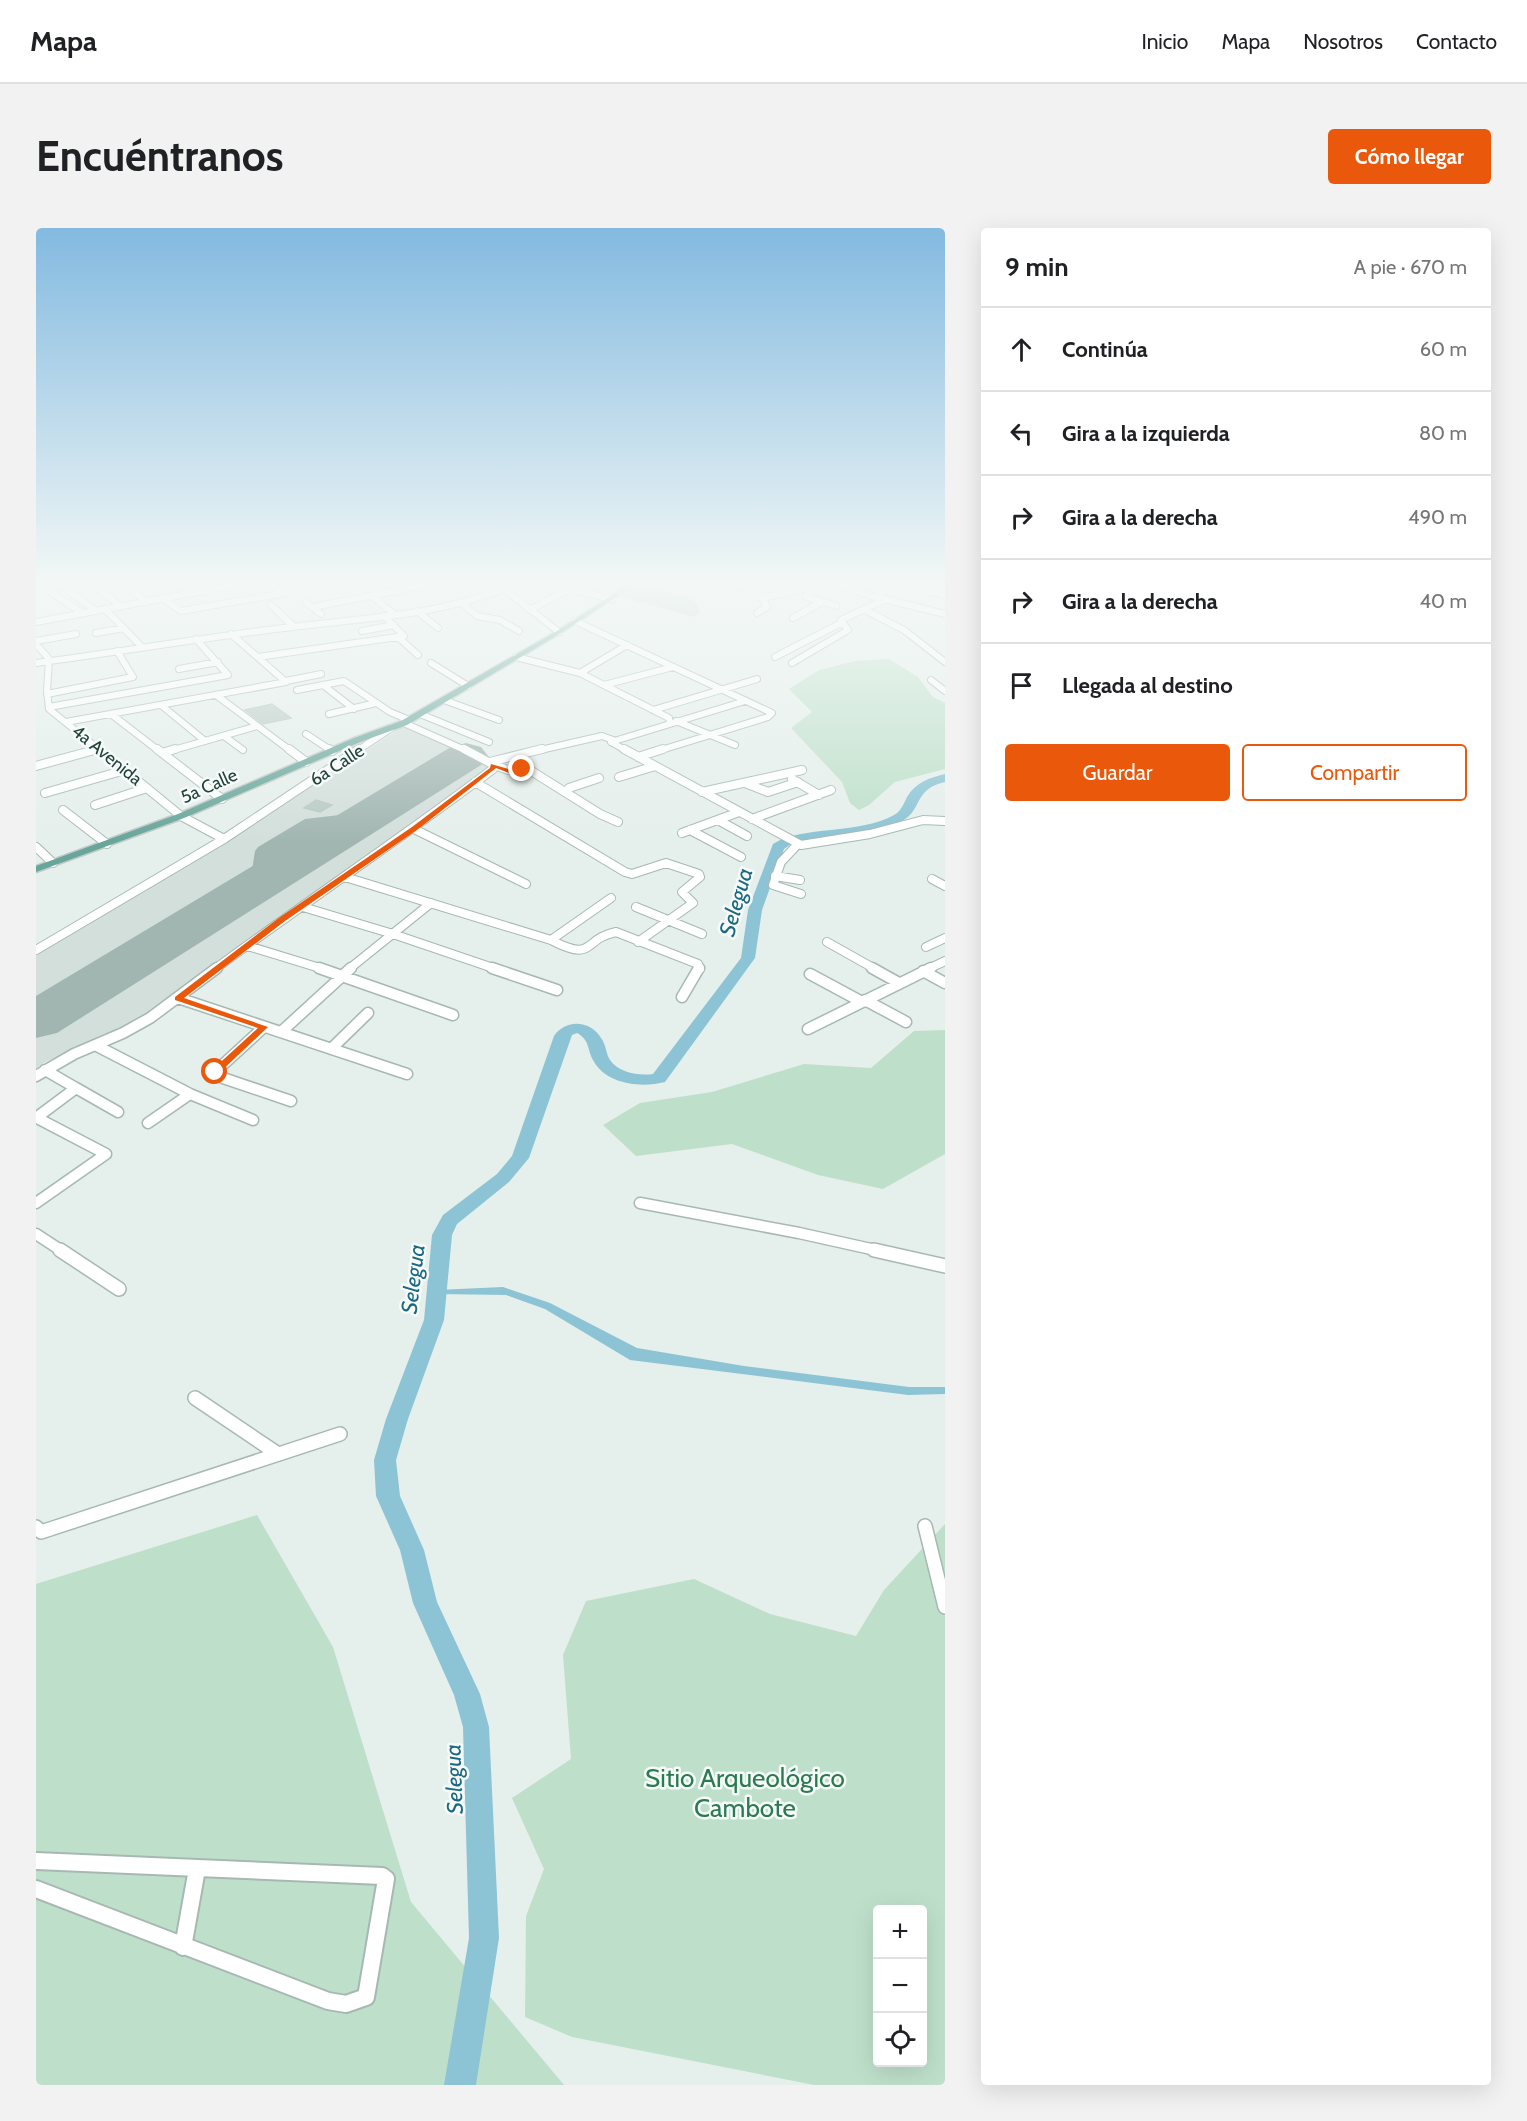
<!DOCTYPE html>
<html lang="es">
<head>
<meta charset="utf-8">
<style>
	:root { --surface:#fff; --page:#f2f2f2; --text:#202124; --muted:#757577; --line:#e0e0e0; --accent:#ea580c }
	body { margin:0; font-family:Cabin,sans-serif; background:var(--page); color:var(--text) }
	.controls { position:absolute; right:18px; bottom:18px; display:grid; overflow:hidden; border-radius:6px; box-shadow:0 6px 24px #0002 }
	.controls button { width:54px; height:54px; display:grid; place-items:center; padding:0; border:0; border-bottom:2px solid var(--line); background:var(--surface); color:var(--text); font:30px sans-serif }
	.stop { position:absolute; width:18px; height:18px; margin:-14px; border:4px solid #ea580c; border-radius:50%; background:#fff }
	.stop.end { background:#ea580c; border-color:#fff; box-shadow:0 2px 6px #0008 }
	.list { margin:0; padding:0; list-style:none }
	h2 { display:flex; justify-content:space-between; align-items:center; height:78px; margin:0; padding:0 24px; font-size:26px }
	h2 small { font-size:20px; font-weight:400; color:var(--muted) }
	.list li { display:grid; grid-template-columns:39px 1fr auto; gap:18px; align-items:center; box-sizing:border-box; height:84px; padding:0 24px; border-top:2px solid var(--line) }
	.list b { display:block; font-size:22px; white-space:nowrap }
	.list em { font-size:20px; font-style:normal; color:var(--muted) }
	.actions { display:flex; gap:12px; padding:18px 24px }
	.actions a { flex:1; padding:14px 0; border:2px solid var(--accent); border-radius:6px; text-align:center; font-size:21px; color:var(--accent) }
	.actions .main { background:var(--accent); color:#fff }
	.icon { flex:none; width:33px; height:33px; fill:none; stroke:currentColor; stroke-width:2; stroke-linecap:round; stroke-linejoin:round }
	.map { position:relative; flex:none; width:909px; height:1857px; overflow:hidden; border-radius:6px }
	header { display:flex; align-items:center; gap:36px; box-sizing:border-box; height:84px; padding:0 30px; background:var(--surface); border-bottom:2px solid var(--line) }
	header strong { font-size:28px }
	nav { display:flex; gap:33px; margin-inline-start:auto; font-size:21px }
	.intro { display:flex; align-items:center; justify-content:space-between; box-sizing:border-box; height:144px; padding:0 36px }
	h1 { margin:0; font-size:42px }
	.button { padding:15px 27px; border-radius:6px; background:var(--accent); color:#fff; font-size:21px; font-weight:700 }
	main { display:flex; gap:36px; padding:0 36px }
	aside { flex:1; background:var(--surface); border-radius:6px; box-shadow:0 6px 24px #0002 }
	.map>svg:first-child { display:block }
	.built { fill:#d3dfdb }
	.green { fill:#bee0ca; fill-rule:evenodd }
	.water { fill:#8cc4d5 }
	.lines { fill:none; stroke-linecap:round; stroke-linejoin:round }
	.river { fill:#8cc4d5; fill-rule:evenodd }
	.taxiway { fill:#a2b6b1; fill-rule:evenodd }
	.runway { fill:#a2b6b1; fill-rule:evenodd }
	.building { fill:#bacac5; stroke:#b7c9c3; stroke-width:1.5 }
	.minor-far4-casing { stroke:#a7b8b3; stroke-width:8 }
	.minor-far3-casing { stroke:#a7b8b3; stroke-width:10 }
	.minor-far2-casing { stroke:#a7b8b3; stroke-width:13 }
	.minor-far1-casing { stroke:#a7b8b3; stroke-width:16 }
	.minor-casing { stroke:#a7b8b3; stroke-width:20 }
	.major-casing { stroke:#c1cac8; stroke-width:3 }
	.minor-far4 { stroke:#fff; stroke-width:6 }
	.minor-far3 { stroke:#fff; stroke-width:8 }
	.minor-far2 { stroke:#fff; stroke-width:10 }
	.minor-far1 { stroke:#fff; stroke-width:13 }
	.minor { stroke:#fff; stroke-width:16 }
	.major { fill:#68a69b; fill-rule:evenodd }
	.route { fill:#ea580c }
	.labels { text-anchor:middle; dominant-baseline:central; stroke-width:5; stroke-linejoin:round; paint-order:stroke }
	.far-street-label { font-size:18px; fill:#23423c; stroke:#f6fbf9 }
	.water-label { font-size:22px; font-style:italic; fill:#1a6881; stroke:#f6fbf9 }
	.near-park-label { font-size:26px; fill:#2b7b51; stroke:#f6fbf9 }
</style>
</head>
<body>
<header>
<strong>Mapa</strong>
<nav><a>Inicio</a><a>Mapa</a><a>Nosotros</a><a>Contacto</a></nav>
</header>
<div class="intro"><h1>Encuéntranos</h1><a class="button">Cómo llegar</a></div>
<main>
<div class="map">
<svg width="909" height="1857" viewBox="0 0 909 1857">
	<rect width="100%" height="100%" fill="#e5efeb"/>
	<path class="built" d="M371,498L453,535L456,539L269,672L251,683L114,787L67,810L9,834L0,840V727L195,612L364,500Z"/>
	<path class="green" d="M853,431L882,449L897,469L909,475V541L859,554L833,577L823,582L814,575L806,554L755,500L776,484L753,461L783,442L819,433Z
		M292,597L307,598L239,639L233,636L232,629L234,625L271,604Z
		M909,802V926L847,961L782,947L696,916L600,928L567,897L604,875L676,864L768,836L835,840L878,803Z
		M221,1287L297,1419L375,1674L528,1857H0V1356Z
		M909,1296V1857H778L536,1809L489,1789L490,1688L508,1641L476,1570L535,1531L527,1427L550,1373L658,1351L734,1386L820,1408L848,1362ZM842,1682H886V1834H842Z"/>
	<path class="water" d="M467,1059L514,1075L601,1120L708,1138L873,1159H909V1166L872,1167L594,1132L509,1081L470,1067L401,1066V1062Z"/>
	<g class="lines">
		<path class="river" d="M909,546V554C877,561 887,582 866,593C833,610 791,611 755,616L748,621L726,682L719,730L629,854C606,860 570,857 557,832C551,821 554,812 541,805L536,807L493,930L473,954L421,996L416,1007L408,1092L372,1191L360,1232L364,1268L388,1322L401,1374L444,1466L453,1499L463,1710L440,1857H408L433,1710L427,1499L418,1467L377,1375L364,1322L340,1268L338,1232L350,1191L388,1092L396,1007L407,987L461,946L476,928L518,808C530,791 554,792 565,810C570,816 570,826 574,832C583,845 603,848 617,846L705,730L712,682L737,616C767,597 822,607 858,587C865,583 867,577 871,569C880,554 893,550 909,546Z"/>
		<path class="taxiway" d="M329,584L336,586L339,590L336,594L281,600L239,626L234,655L231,659L224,661L217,659L214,655L219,623L222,619L269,591Z"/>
		<path class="runway" d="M430,515L445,519L452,528L445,537L21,805L0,810V768L415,519Z"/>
	</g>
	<path class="building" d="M605,358L651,370L661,376L663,385L657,388L586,368Z
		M236,476L255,490L227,496L209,482Z
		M280,572L296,577L284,584L268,580Z"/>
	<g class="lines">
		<g class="minor-far4-casing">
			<path id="minor-far4" d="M19,353L60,383
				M54,353L84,378
				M86,353L110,374
				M231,353L249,365
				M458,353L523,404
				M518,353L533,361L576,371
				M790,353L836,368L909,386
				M0,354L46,385
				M700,358L735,353
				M773,360L775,362L770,369L800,378
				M891,363L909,367
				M336,368L359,387
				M840,369L862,353
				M126,370L145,383L249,365
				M270,374L285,386
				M426,375L441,388L464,392L483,403
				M235,377L257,398
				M277,379L410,353
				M69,381L106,419
				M494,382L547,353
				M829,382L868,402L909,434
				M381,383L402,400
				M721,385L731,379L726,370L794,355
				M757,390L786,374
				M539,393L736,485
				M0,394L221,353
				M326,403L358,397
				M60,405L88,400
				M362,409L382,427
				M0,413L40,406
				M0,416L13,431L11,463L13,481L65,523
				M222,429L368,408L348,388
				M480,429L544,445L633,490L634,495
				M739,429L805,395
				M0,435C83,424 165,410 248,400C322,390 397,389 467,361
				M395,435L432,458
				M756,435L812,402L805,392L850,371
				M143,441L182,434
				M544,445L591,417
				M895,452L909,463
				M250,453L285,446
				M287,457L318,481
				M568,457L637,439
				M261,462L308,453L354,484L373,492
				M11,466L97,449L81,423
				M180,467L255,523
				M408,472L463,492
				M125,477L169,513
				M13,479L192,447L160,411
				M617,482L721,451
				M75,486L123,523
				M293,486L340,475
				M384,486L453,514
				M640,493L699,517
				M30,494L250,454L195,406
				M368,495L431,523
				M270,506L296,523
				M188,508L207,522
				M575,514L591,523
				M575,514L709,473
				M56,523L63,521
				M134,523L221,498
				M321,523L357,499
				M500,523L566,508L577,512
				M622,523L732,489L736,485"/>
		</g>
		<g class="minor-far3-casing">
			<path id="minor-far3" d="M63,521L145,588L188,611
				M121,521L186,571
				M253,521L270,534
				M293,521L296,523
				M588,521L765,617L834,606L887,592L909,593
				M126,525L139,521
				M602,529L627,521
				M454,534L506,521
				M458,537L472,542L489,539L564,586L582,594
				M0,538L62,521
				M583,549L619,538
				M756,551L783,567
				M439,554L589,644L596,646L630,635L663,646L664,649L646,664L657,675L602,714
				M709,555L732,564L762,554
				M533,560L563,550
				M666,564L766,542
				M9,565L89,542
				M59,577L111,560
				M27,582L71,616
				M716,591L795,562
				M682,592L711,608
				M378,601L490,656
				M654,602L705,629
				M646,605L703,584
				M762,616L745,634L737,657L765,666
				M0,619L17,635
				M739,648L764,652
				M309,649L515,712C559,735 546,711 580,704L662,736L664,741
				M896,651L909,658
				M267,679L357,706L460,741
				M600,679L666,706
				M515,712L575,670
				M791,714L839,741
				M212,718L287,741
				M890,719L909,710
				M0,722L188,611L323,521
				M179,741C271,673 366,610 457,541L458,537L428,521
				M313,741L395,675
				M892,741L909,733"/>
		</g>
		<g class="minor-far2-casing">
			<path id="minor-far2" d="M283,740L417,787
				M456,740L521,762
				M836,740L863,755
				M887,743L909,755
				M774,746L826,774
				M646,769L663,740
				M142,770L371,846
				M829,772L870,794
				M228,799L179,844L187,850L255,873
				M772,801L895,740
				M245,804L315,740
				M59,817L154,866L217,892
				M295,821L332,785
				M0,848L38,826L87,805L114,790L181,740
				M40,860L82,884
				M0,890L40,860L9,842
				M112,895L154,866
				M0,975L70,926L1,890
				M604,975L763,1005L844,1023
				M0,1006L26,1023"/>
		</g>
		<g class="minor-far1-casing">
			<path id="minor-far1" d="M24,1022L83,1061
				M838,1022L909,1038
				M159,1170L242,1226
				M889,1298L909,1379
				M0,1299L5,1304L304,1206"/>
		</g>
		<g class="minor-casing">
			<path id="minor" d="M0,1633L346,1648L350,1651L330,1769L310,1776L292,1773L0,1661
				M147,1719L161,1641"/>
		</g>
		<g class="major-casing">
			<path id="major" d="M598,353H605L525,405L371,497L324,514L148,590L0,644V638L142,586L318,510L365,493L521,403Z"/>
		</g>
		<use href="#minor-far4" class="minor-far4"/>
		<use href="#minor-far3" class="minor-far3"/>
		<use href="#minor-far2" class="minor-far2"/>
		<use href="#minor-far1" class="minor-far1"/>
		<use href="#minor" class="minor"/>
		<use href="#major" class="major"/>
	</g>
	<linearGradient id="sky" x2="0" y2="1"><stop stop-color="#83bae0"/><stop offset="0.58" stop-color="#f3f8f6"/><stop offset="1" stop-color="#f3f8f6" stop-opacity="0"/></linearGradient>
	<rect width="909" height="613" fill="url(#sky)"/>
	<path class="route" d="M455,536L476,542L486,539L490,541L476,546L460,540L381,602L249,693L148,770L232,799L182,846H176V842L222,800L139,772V769L244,689L376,599L454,540Z"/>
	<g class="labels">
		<g class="far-street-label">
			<text transform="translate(71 527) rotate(39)">4a Avenida</text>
			<text transform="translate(301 537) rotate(-33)">6a Calle</text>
			<text transform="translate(173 558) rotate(-24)">5a Calle</text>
		</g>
		<g class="water-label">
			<text transform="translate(700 674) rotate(-74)">Selegua</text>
			<text transform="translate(377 1051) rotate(-83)">Selegua</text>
			<text transform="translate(418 1551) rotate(-92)">Selegua</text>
		</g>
		<g class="near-park-label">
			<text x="709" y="1550">Sitio Arqueológico<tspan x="709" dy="30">Cambote</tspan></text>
		</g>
	</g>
</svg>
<div class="controls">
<button>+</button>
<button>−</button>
<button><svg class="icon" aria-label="locate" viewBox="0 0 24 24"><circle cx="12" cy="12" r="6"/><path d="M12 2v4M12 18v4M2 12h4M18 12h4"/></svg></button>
</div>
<div class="stop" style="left:179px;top:844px"></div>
<div class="stop end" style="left:486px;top:541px"></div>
</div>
<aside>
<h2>9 min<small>A pie · 670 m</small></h2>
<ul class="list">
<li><svg class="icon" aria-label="ahead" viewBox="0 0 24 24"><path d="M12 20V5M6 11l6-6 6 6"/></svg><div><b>Continúa</b></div><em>60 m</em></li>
<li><svg class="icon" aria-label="left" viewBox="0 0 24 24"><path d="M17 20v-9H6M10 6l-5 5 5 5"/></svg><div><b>Gira a la izquierda</b></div><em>80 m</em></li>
<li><svg class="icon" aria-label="right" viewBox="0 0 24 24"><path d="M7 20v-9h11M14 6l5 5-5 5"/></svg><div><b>Gira a la derecha</b></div><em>490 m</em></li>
<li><svg class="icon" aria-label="right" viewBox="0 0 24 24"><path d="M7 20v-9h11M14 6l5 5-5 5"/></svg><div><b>Gira a la derecha</b></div><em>40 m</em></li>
<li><svg class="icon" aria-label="arrive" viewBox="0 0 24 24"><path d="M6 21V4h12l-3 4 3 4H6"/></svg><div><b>Llegada al destino</b></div></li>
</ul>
<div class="actions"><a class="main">Guardar</a><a>Compartir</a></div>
</aside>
</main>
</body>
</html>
